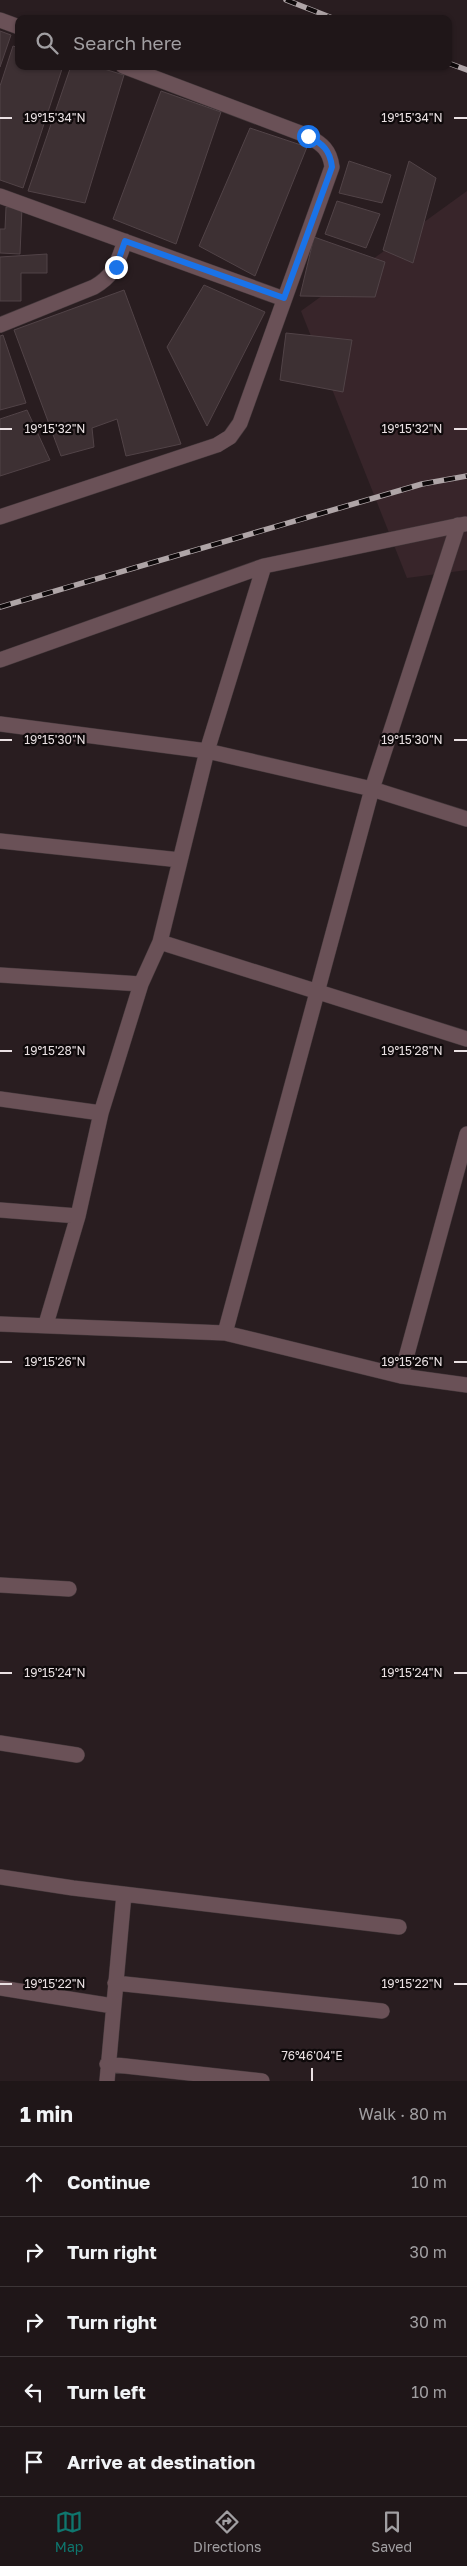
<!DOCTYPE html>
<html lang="en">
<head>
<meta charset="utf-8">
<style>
	:root { --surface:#1f1618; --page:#271f21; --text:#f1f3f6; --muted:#a19fa2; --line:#3c3537; --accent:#0f766e }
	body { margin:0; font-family:"Golos Text",sans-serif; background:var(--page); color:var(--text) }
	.stop { position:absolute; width:15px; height:15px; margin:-11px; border:4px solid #1a73e8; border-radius:50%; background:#fff }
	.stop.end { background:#1a73e8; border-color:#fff; box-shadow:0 1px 5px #0008 }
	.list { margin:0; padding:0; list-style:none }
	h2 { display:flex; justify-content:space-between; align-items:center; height:65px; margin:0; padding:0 20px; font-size:21px }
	h2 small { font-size:16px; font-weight:400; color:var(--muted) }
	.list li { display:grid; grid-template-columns:32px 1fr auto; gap:15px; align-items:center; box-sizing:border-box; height:70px; padding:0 20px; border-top:1px solid var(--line) }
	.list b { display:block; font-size:19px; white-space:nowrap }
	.list em { font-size:16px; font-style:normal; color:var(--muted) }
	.icon { flex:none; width:28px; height:28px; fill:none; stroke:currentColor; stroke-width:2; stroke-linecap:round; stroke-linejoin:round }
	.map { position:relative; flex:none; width:467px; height:2081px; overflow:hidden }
	.search { position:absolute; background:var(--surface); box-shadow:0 1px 4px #0004; left:15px; right:15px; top:15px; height:55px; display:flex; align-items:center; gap:12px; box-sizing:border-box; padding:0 18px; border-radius:10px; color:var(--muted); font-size:19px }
	.sheet { height:415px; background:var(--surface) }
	nav { display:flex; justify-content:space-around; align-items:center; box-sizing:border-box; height:70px; border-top:1px solid var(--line); background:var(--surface); font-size:14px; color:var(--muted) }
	nav a { display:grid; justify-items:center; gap:2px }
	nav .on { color:var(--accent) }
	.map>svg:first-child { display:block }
	.built { fill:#38252a }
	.building { fill:#3d3033; stroke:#514347 }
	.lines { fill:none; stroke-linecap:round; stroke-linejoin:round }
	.minor-casing { stroke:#44383b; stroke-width:16 }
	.minor { stroke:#6a5157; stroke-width:15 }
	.rail-casing { stroke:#afa5a7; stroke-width:5.5 }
	.rail { stroke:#0e090a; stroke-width:4; stroke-dasharray:11; stroke-linecap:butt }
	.route { stroke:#1a73e8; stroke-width:6 }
	.ticks { fill:none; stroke:#eae1e3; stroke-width:2 }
	.ticks-label { font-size:12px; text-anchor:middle; fill:#eae1e3; stroke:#0e090a; stroke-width:4.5; stroke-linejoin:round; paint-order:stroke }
</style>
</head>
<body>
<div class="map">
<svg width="467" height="2081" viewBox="0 0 467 2081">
	<rect width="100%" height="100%" fill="#291d20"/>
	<path class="built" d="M467,191V570L407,578L301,311Z"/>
	<path class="building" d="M0,31L11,35L0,67Z
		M13,46L19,48V66H63L23,188L0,180V86Z
		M71,66H94L124,75L85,203L28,191Z
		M161,91L221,112L176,244L113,219Z
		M250,128L307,147L255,276L199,246Z
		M349,161L391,175L382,203L339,193Z
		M409,161L436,178L413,263L383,250Z
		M337,201L380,214L366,248L325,234Z
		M6,207H22L20,254L0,253V229H5Z
		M314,237L385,262L375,297L300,296Z
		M47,254V273H21V301H0V257Z
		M204,285L265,312L207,426L167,347Z
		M124,290L181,444L126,456L117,419L92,428L94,447L61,456L14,330Z
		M286,333L352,340L343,392L280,380Z
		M3,335L26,403L0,410V336Z
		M27,410L50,460L0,476V419Z"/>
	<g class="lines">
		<g class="minor-casing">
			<path id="minor" d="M0,20L19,27
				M0,196L284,299
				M0,325L94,287C115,275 117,263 125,241
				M0,517L217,445L230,437L240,423L332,167C330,150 322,144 308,136L123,66
				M0,660L264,566L465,524
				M0,724L207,751L372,789L467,819
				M0,841L180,860
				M160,942L467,1039
				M0,975L141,984
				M0,1099L101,1113
				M0,1210L78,1216
				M0,1324L225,1333L401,1376L467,1385
				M46,1324L78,1216L101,1113L141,984L160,942L207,751L264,566
				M225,1333L372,789L458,525
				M401,1376L467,1134
				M0,1585L69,1589
				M0,1743L77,1755
				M0,1877L73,1888L399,1927
				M115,1983L382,2011
				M0,1988L113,2006
				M107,2064L262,2081
				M107,2081L124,1894"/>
		</g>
		<use href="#minor" class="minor"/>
		<g class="rail-casing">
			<path id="rail" d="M286,0L335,19
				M448,63L467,70
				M0,607L422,484L467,476"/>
		</g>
		<use href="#rail" class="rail"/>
	</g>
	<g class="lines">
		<path class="route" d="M116,267L125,241L284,298L332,167C330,150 323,144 308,136"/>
	</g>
	<path class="ticks" d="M0,118H12M454,118H467M0,429H12M454,429H467M0,740H12M454,740H467M0,1051H12M454,1051H467M0,1362H12M454,1362H467M0,1673H12M454,1673H467M0,1984H12M454,1984H467M312,2068V2081"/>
	<g class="ticks-label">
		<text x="55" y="122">19°15'34"N</text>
		<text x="412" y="122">19°15'34"N</text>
		<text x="55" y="433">19°15'32"N</text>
		<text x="412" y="433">19°15'32"N</text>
		<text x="55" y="744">19°15'30"N</text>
		<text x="412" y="744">19°15'30"N</text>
		<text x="55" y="1055">19°15'28"N</text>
		<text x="412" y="1055">19°15'28"N</text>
		<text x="55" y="1366">19°15'26"N</text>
		<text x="412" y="1366">19°15'26"N</text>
		<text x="55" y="1677">19°15'24"N</text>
		<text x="412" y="1677">19°15'24"N</text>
		<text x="55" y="1988">19°15'22"N</text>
		<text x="412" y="1988">19°15'22"N</text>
		<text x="312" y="2060">76°46'04"E</text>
	</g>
</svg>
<div class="stop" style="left:308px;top:136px"></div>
<div class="stop end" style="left:116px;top:267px"></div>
<div class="search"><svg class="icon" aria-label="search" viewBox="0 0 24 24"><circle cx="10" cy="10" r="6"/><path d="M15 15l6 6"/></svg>Search here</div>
</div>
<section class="sheet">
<h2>1 min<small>Walk · 80 m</small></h2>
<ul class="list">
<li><svg class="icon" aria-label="ahead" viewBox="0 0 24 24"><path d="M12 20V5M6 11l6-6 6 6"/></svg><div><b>Continue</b></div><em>10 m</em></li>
<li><svg class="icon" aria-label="right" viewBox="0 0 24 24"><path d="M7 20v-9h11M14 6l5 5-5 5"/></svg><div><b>Turn right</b></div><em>30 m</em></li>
<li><svg class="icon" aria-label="right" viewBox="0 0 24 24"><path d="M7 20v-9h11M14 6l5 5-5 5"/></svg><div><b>Turn right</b></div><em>30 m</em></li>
<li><svg class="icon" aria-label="left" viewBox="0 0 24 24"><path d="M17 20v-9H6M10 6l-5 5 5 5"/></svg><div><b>Turn left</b></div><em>10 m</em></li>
<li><svg class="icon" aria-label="arrive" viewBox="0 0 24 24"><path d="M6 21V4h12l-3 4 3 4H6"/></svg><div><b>Arrive at destination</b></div></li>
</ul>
</section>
<nav>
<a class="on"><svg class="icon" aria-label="map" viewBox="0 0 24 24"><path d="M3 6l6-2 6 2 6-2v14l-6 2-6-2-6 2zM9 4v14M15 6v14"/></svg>Map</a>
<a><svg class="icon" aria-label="directions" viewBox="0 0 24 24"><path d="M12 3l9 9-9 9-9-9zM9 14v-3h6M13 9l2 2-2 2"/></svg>Directions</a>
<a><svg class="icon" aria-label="saved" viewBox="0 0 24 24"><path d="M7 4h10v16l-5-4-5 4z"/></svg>Saved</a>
</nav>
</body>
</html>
